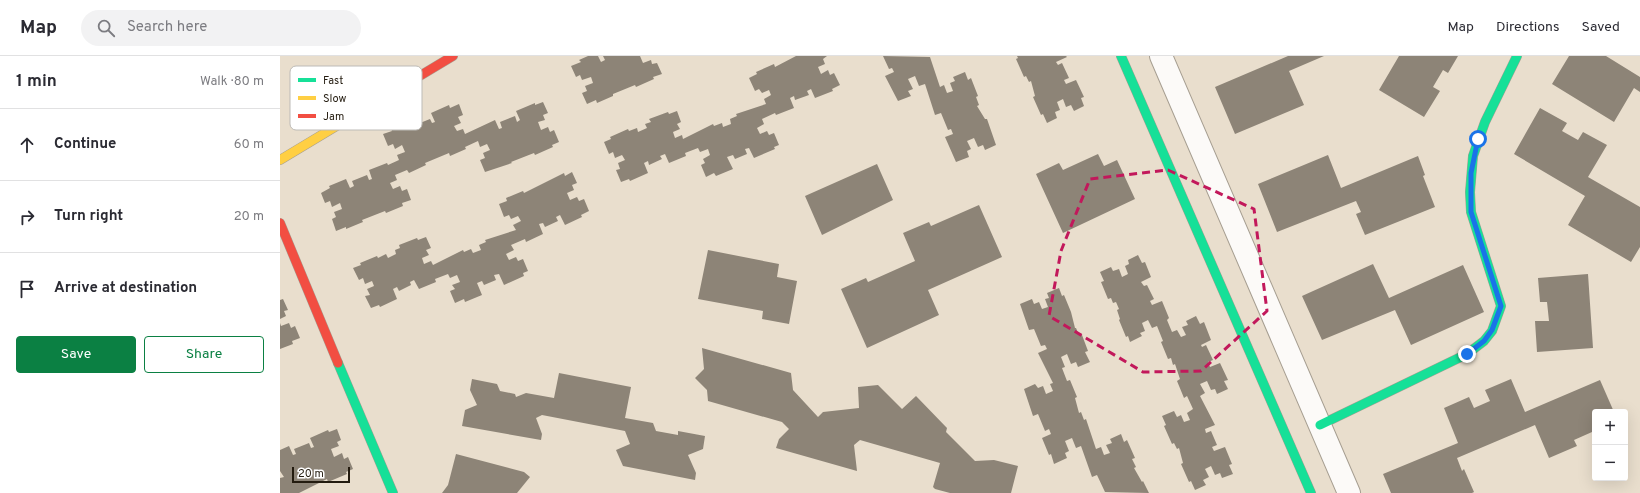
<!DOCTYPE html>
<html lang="en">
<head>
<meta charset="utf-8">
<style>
	:root { --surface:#fff; --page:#f2f2f3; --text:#2b2b33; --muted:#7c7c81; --line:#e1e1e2; --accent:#0b8043 }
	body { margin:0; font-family:Overpass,sans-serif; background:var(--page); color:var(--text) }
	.controls { position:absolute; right:12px; bottom:12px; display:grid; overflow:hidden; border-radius:4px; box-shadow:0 4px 16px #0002 }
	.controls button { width:36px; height:36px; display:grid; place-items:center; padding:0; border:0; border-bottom:1px solid var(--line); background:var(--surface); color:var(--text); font:20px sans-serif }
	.scale { position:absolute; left:12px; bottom:10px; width:58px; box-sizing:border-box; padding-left:4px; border:2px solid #231b0f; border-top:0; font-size:11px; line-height:14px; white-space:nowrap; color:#231b0f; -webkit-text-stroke:3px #fff; paint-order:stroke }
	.stop { position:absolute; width:12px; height:12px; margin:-9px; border:3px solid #1a73e8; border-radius:50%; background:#fff }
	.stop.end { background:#1a73e8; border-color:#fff; box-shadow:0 1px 4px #0008 }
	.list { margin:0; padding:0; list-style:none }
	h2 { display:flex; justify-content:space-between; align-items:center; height:52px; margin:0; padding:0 16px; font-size:17px }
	h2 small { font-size:13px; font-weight:400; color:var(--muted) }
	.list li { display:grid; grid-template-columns:26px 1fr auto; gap:12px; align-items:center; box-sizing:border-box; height:72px; padding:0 16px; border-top:1px solid var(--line) }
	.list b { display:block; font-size:15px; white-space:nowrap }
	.list em { font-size:13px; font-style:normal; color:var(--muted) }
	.actions { display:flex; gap:8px; padding:12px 16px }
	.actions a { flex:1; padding:9px 0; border:1px solid var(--accent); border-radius:4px; text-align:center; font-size:14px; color:var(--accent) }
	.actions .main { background:var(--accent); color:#fff }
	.icon { flex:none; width:22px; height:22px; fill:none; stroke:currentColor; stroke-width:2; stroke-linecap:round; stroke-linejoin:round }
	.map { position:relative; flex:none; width:1360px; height:437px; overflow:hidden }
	header { display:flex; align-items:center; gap:24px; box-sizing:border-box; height:56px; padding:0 20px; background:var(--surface); border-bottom:1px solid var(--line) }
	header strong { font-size:19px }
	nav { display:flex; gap:22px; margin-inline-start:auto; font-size:14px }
	.search { width:280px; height:36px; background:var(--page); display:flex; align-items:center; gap:10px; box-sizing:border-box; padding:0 14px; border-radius:22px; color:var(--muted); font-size:15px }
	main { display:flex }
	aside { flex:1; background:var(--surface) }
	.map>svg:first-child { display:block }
	.building { fill:#8d8477 }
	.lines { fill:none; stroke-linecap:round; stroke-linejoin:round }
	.street-casing { stroke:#a69e91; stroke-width:24 }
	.fast-casing { stroke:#a69e91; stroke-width:10 }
	.slow-casing { stroke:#a69e91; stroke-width:10 }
	.jam-casing { stroke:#a69e91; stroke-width:10 }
	.street { stroke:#fcfaf8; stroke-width:22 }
	.fast { stroke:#16e098; stroke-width:9 }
	.slow { stroke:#ffcf43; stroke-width:9 }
	.jam { stroke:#f24e42; stroke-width:9 }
	.route { stroke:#1a73e8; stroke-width:5 }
	.marked { fill:none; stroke:#c2185b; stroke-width:3; stroke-dasharray:8 5; stroke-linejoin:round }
	.key { fill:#fff; stroke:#bdbbb7; stroke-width:1 }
	.key-label { font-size:11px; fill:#231b0f }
</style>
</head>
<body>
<header>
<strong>Map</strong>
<div class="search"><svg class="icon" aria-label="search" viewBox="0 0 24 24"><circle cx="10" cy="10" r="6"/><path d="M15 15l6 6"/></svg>Search here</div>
<nav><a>Map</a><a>Directions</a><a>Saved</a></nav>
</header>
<main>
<aside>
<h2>1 min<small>Walk · 80 m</small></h2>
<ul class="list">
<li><svg class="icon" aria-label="ahead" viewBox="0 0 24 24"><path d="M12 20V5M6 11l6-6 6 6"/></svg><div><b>Continue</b></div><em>60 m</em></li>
<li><svg class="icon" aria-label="right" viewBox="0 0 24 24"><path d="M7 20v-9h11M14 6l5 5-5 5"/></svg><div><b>Turn right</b></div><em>20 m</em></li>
<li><svg class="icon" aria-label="arrive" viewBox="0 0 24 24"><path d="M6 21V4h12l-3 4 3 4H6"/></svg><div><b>Arrive at destination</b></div></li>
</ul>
<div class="actions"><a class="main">Save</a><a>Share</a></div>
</aside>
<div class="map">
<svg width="1360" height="437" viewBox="0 0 1360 437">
	<rect width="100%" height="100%" fill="#e9decd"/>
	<path class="building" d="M308,0H318L321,6L325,4L323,0H360L363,7L371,4L372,8L377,7L382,18L373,21L374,23L356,31L355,29L333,38V40L317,47L316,44L307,48L302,37L307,35L305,30L313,27L311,21L302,24L300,19L296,21L291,10L301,6L299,4Z
		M516,0H547L543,3L545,8L538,11L541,18L548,14L550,19L554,17L560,29L552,33L553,35L535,42L531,33L527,35L529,39L515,44L514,40L510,42L514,52L496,59L495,57L482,63L484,68L477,72L480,78L487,75L489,79L494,77L499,89L494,91L495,93L474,102L469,92L465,93L467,98L455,103L453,99L447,101L453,113L436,120L434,117L426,121L421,109L425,107L423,103L430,99L428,93L420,96L418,92L405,97L406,100L389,107L385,98L380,100L382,103L369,109L368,105L364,107L368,117L350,125L349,123L341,126L336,114L340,113L338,107L345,104L342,99L335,102L333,96L329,98L324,86L331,83L330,81L348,73L349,75L357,72L358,76L367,72L365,68L371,66L369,63L388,56L389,58L397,55L401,66L397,68L400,73L393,76L395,82L402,79L403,83L433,68L434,70L442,67L443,71L451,68L450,63L457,60L456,58L486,48L484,43L491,39L489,34L482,37L479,33L475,35L469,22L477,18L476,16L494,8L495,11Z
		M603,0L650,1L660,31L664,29L667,37L673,35L670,27L675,25L673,21L685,16L688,24L691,22L698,40L696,41L699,49L697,50L705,63H707L716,89L705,94L703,89L698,91L694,82L687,85L691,93L687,95L689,101L676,106L665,81L673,78L671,73L668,74L661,57L655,59L645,28L639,30L635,20L628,23L633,33L628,35L631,40L618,45L605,20L614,16L612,12L609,13Z
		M737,0H786L787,1L776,6L778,9L782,7L789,22L784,24L786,28L796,24L804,41L801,42L804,50L794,55L791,49L786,51L783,43L777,46L780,54L775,56L777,62L767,67L763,58L761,59L753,41L755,40L751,25L749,26L746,20L744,21L736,3L738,2Z
		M1008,0H1044L1009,15L1024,49L955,78L935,31Z
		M1119,0H1178L1168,17L1163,14L1153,31L1160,35L1144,61L1099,34Z
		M1289,0H1326L1360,21V36L1354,32L1334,66L1272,28Z
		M263,46L268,57L263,59L265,64L258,66L261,74L268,71L270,76L274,74L279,86L272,89L273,91L255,99L254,97L231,106L232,107L205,116L200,104L205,102L203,97L210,94L207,88L200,91L198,85L185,91L186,93L170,100L169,97L145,107L146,109L129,117L127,114L115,119L117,124L110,127L113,133L120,130L122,135L127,133L131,144L122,147L123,150L106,157L105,155L82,164L83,166L66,173V171L56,175L52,163L56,161L54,156L62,153L60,147L52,151L50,145L45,147L41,137L50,132L49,130L66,123L70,132L74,130L72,125L87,119L89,124L92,123L89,114L107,107L108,109L119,104L117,99L125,96L122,89L115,93L113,88L108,90L103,78L112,75L111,73L129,65L133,74L137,73L135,69L150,63L152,67L155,66L151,57L169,49L170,52L179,48L183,59L178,61L181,67L174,70L177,75L183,73L185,78L215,64L219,73L222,72L220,66L235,60L237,66L240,64L236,55L255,47V49Z
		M1260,52L1287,67L1282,75L1298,84L1303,76L1327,89L1308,121L1360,151V191L1351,206L1288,169L1305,140L1234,98Z
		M818,98L824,110L837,104L855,143L783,177L756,118L779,107L783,114Z
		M1048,99L1061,132L1138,100L1145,119L1143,120L1155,151L1085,179L1076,158L1081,156L1076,145L997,176L978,128Z
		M597,108L613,144L542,179L525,140Z
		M292,116L297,127L292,129L294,134L287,137L290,144L297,141L299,145L304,143L309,155L301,159L302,161L285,169L280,159L276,161L278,165L265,171L263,167L259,168L263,178L246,186L245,183L231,189L234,194L226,198L229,204L236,201L238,205L243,203L248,215L243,217L244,220L224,229L219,218L214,219L216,224L204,229L202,225L197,227L202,239L185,246L184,243L175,247L170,235L175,233L172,229L180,226L177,219L170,222L168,218L155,223L156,226L139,233L134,224L130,226L131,229L119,235L117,231L113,233L117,243L100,251L99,249L91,252L85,240L90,239L87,233L94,230L92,225L85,228L83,222L79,224L73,212L81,209L80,207L97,200L98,202L106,198L108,202L116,198L115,194L120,192L119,189L137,182L138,184L146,181L151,192L146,194L149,199L142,202L144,208L151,205L153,209L183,194L184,196L191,193L193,197L201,194L199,189L206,186L205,184L236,174L233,169L241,165L238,160L231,163L229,159L224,161L219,148L227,145L226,142L243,135L244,137L284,117L285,120Z
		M699,149L722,201L648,234L659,259L587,292L561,233L586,222L588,226L635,205L623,177L649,166L651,170Z
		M428,194L499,208L497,221L517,225L509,268L482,263L483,255L418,243Z
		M858,199L862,207L865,206L871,221L861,226L864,230L867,229L874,243L870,245L872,249L882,245L889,262L887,264L892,276L897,274L901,281L906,279L902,271L908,269L906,265L916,260L920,268L924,266L931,284L921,289L922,291L926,289L933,304L928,306L930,311L940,307L948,324L944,325L948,333L937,338L935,333L931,334L927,325L920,328L925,337L920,340L935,369L925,373L926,377L931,375L937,389L932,391L934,395L945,391L952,408L949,409L953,418L942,422L940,417L935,419L931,410L925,413L929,421L923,424L926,429L915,434L911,425L909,426L901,408L903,407L899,392L897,393L894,387L892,388L884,370L886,369L882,360L894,355L897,361L901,359L904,366L910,364L907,357L913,353L907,340L904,342L897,325L900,323L895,308L893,309L891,302L888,303L881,286L883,285L877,270L872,272L868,264L862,267L865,275L860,277L862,280L850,286L848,280L846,281L839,264L840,263L837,254L839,253L836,246L833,247L831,242L828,243L821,226L824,225L820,216L831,211L833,215L839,213L842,221L848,218L845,210L849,208L848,204Z
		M1093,208L1109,242L1183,209L1204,256L1131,289L1115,254L1042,284L1022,240Z
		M1308,218L1313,292L1257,296L1255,265H1269L1267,246H1260L1258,222Z
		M779,232L782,240L784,239L791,256L795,272H796L799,279H802L808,295L805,296L810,306L798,311L796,306L791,308L787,298L781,301L785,311L782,312L787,325L790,324L797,341L795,342L799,357L801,356L804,364L806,363L816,393L821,391L824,399L830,397L826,389L832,387L830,383L841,378L844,386L847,384L855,402L852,403L856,411L854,412L862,426L863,425L869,437L825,436L817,419L812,421L801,390L796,392L792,382L785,385L789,395L785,397L787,402L774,408L771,398L769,399L762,382L771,378L769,373L765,375L758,358L753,360L744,333L755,328L758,332L763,330L766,338L773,335L770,328L773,327L758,297L767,293L765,289L761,290L754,273L749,274L740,248L752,243L754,248L759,246L762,253L768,251L765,243L769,242L767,237Z
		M3,243L8,254L4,255L6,260L0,263V244Z
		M0,267L1,270L9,267L11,272L15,270L20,282L12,285L13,288L0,293Z
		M422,292L511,317L513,334L538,361L543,356L579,352L578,331L598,329L622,353L636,340L667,372L666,376L695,405L714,404L738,410L731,437H670L655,433L653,431L660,407L580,384L574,389L577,415L496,392L499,383L509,373L502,366L428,345L427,334L415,322L424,313Z
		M279,317L351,331L345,362L373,367L376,375L398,379V375L425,380L423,393L408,399L416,417L415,424L343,410L336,394L350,388L345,375L262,359L256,362L262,378L261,384L182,370L185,354L197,349L190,334L192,323L217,328L220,335L235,338L236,341L246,337L274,342Z
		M1231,323L1245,356L1320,324L1334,356H1315V384L1312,376L1294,384L1297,390L1269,402L1255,369L1177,402L1182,415L1184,413L1194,436L1192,437H1111L1103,418L1178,387L1164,352L1189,341L1194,352L1210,345L1205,334Z
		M57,373L61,384L57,386L59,390L51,393L54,401L62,397L64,403L68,401L73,413L66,416L67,418L48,426L47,423L19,437H0V422L4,421L0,415V394L9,390L13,399L16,398L14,393L29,387L31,392L34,391L30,382L48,374L49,376Z
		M176,398L244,416L250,421L237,437H162L168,429Z"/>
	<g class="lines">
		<g class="street-casing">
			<path id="street" d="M881,0L1069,437"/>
		</g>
		<g class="fast-casing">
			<path id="fast" d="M841,0L1031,437
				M58,307L113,437
				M1040,369L1187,298L1204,285L1212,275L1221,250L1191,156L1190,136L1193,100L1205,66L1237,0"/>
		</g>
		<g class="slow-casing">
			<path id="slow" d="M0,104L128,27"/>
		</g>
		<g class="jam-casing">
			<path id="jam" d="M128,27L173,0
				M0,167L58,307"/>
		</g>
		<use href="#street" class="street"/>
		<use href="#fast" class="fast"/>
		<use href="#slow" class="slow"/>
		<use href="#jam" class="jam"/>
	</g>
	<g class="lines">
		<path class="route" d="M1187,298L1204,285L1212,274L1221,250L1191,156V117L1198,83"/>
	</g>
	<path class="marked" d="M888,114L974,153L987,255L921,315L863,316L769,260L781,195L810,123Z"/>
	<rect x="10" y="10" width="132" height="64" rx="6" class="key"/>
	<rect x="18" y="22" width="18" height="4" fill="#16e098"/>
	<rect x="18" y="40" width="18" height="4" fill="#ffcf43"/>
	<rect x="18" y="58" width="18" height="4" fill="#f24e42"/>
	<g class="key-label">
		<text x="43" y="28">Fast</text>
		<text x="43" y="46">Slow</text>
		<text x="43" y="64">Jam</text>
	</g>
</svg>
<div class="controls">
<button>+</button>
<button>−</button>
</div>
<div class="scale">20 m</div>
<div class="stop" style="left:1198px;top:83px"></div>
<div class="stop end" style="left:1187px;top:298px"></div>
</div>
</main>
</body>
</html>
